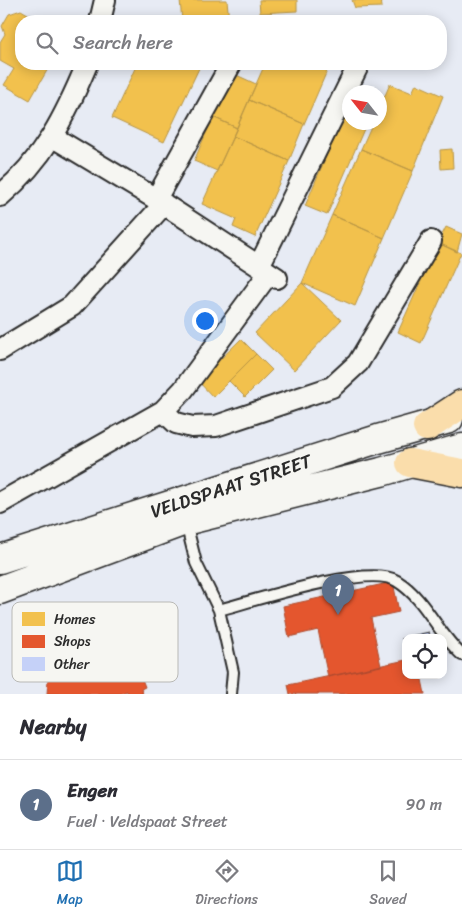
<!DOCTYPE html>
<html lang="en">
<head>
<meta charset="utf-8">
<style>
	:root { --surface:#fff; --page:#f2f2f3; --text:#2b2b33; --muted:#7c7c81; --line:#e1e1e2; --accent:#1f6fb2 }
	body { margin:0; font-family:Sriracha,sans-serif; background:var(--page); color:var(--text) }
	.controls { position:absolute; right:15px; bottom:15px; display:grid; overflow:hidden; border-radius:10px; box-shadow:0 2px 12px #0003 }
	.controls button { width:45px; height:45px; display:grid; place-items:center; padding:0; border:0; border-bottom:1px solid var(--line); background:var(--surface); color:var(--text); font:25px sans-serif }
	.compass { position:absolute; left:342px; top:85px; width:45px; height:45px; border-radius:50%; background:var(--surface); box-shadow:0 2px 12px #0003; rotate:301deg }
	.you { position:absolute; left:204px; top:320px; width:18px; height:18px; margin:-12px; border:4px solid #fff; border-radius:50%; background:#1a73e8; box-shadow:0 0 0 8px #1a73e833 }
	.badge { display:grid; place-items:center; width:32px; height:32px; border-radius:50%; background:var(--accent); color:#fff; font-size:16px; font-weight:700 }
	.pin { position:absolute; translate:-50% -41px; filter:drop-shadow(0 1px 2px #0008) }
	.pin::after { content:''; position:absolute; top:26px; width:18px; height:15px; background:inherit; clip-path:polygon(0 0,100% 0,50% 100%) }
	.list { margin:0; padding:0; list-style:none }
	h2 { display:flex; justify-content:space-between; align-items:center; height:65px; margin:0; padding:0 20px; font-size:21px }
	h2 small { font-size:16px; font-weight:400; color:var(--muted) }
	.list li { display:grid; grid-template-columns:32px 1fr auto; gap:15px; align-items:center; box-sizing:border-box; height:90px; padding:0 20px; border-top:1px solid var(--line) }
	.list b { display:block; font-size:19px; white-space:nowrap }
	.list p { margin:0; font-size:16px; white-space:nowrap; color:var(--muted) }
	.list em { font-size:16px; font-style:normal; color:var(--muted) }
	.icon { flex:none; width:28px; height:28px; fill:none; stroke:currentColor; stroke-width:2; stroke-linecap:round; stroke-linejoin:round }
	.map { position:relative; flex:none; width:462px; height:694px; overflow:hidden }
	.search { position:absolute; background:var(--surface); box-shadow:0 2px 12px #0003; left:15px; right:15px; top:15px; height:55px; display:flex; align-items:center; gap:12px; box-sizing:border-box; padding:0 18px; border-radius:20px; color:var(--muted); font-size:19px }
	.sheet { height:155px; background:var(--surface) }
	nav { display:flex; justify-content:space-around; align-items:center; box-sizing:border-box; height:70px; border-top:1px solid var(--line); background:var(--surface); font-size:14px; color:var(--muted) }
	nav a { display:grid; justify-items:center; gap:2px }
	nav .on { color:var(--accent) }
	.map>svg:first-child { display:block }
	.homes { fill:#f2c14e; stroke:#b69444 }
	.shops { fill:#e4572e; stroke:#ac4a2d }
	.building { fill:#c5d1f8; stroke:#2b2b2b }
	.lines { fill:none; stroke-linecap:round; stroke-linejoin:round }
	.lane-casing { stroke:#2b2b2b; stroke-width:14 }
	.street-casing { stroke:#2b2b2b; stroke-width:24 }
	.secondary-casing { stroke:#2b2b2b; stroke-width:31 }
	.primary-casing { stroke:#2b2b2b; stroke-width:31 }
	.lane { stroke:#f6f6f2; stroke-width:10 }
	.street { stroke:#f6f6f2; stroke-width:20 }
	.secondary { stroke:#f6f6f2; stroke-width:28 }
	.primary { stroke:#faddab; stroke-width:28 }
	.labels { text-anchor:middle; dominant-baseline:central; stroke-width:5; stroke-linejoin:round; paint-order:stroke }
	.street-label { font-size:19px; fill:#2b2b2b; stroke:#f6f6f2 }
	.key { fill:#f6f6f2; stroke:#b9b9b6; stroke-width:1 }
	.key-label { font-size:14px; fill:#2b2b2b }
</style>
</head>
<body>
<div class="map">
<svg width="462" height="694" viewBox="0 0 462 694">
	<rect width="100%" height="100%" fill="#e7ebf4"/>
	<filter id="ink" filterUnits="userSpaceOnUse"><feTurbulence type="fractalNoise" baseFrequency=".02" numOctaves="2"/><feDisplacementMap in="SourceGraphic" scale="10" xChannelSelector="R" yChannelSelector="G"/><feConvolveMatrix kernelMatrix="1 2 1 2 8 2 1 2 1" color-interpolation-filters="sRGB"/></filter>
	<g filter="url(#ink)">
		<path class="homes" d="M180,0H227L229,21H182Z
			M259,0H297V11L260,13Z
			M352,0H381L382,7L355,8Z
			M21,10L40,21H21V64H43L49,67L30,100L4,85L14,69L0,61V42L5,34L2,26L9,14Z
			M137,64H201L164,142L112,118Z
			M265,64H330L304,124L249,100Z
			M232,73L256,84L237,128L213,117Z
			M390,84L412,93L416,84L443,96L413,171L361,149L373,122H380V107Z
			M249,100L304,124L289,161L233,136Z
			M350,100V122H367L327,215L305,206Z
			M213,117L237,128L217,171L194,161Z
			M233,136L289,161L255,237L233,227L236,219L202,204Z
			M361,149L413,171L384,238L332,215Z
			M452,149L453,168L441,169L440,150Z
			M332,215L384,238L355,306L302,283Z
			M446,227L462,234L457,252L438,243Z
			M438,243L461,253L421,343L398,332Z
			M302,283L341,320L294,370L255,333Z
			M241,339L256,354L213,397L198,381Z
			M256,354L272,370L245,397L229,381Z"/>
		<path class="shops" d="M393,582L399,612L371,618L381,666L328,677L318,630L289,637L283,606Z
			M107,629L115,631L120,644L128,642L145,687L141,689L143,694H128L127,691L119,694H47L48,680L61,667L107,650L102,636Z
			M406,660V675H421L425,694H290L288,685Z"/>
		<path class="building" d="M429,632L430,638H406V656L402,638Z"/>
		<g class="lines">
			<g class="lane-casing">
				<path id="lane" d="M186,523L196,563L219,610L233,672L231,694
					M219,610C253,601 369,563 397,581C426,599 437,633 462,655"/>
			</g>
			<g class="street-casing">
				<path id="street" d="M100,21L105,0
					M53,137L156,199L277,278
					M0,196C44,159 65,117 87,64
					M156,199L231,64
					M259,266L359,64
					M0,350L72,306L164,204
					M163,411L176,423L192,427L216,426L332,387L358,363L431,241
					M0,503L163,411L183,390L269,273"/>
			</g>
			<g class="secondary-casing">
				<path id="secondary" d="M0,559L378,439L449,419
					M0,590L185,521L381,472L462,448"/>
			</g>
			<g class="primary-casing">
				<path id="primary" d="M427,427L462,404
					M410,463L462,473"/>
			</g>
			<use href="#lane" class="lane"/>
			<use href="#street" class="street"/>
			<use href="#secondary" class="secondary"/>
			<use href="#primary" class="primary"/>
		</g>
	</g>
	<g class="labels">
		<g class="street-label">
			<text transform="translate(231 486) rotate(-18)">VELDSPAAT STREET</text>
		</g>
	</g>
	<rect x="12" y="602" width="166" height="80" rx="8" class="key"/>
	<rect x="22" y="612" width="23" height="14" fill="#f2c14e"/>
	<rect x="22" y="635" width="23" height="13" fill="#e4572e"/>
	<rect x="22" y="657" width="23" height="14" fill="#c5d1f8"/>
	<g class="key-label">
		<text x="54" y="624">Homes</text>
		<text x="54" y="646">Shops</text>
		<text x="54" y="669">Other</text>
	</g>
</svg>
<div class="controls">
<button><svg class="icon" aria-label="locate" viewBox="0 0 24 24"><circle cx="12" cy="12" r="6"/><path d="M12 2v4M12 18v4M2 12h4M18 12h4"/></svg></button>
</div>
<svg class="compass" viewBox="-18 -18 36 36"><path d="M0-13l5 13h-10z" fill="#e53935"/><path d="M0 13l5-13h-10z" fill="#7c7c81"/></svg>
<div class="you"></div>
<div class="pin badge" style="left:338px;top:615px;background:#5c6f8a">1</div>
<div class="search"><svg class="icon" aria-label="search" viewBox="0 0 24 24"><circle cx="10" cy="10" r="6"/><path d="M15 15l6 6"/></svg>Search here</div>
</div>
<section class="sheet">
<h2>Nearby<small></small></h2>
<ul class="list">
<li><span class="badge" style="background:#5c6f8a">1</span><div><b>Engen</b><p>Fuel · Veldspaat Street</p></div><em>90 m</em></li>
</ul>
</section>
<nav>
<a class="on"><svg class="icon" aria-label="map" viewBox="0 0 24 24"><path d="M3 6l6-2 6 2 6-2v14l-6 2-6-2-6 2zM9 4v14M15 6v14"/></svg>Map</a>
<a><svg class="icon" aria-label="directions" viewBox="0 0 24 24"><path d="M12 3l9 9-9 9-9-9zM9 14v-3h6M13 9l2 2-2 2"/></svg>Directions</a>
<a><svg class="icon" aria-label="saved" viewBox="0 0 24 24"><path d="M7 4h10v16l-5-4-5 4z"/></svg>Saved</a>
</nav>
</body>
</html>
